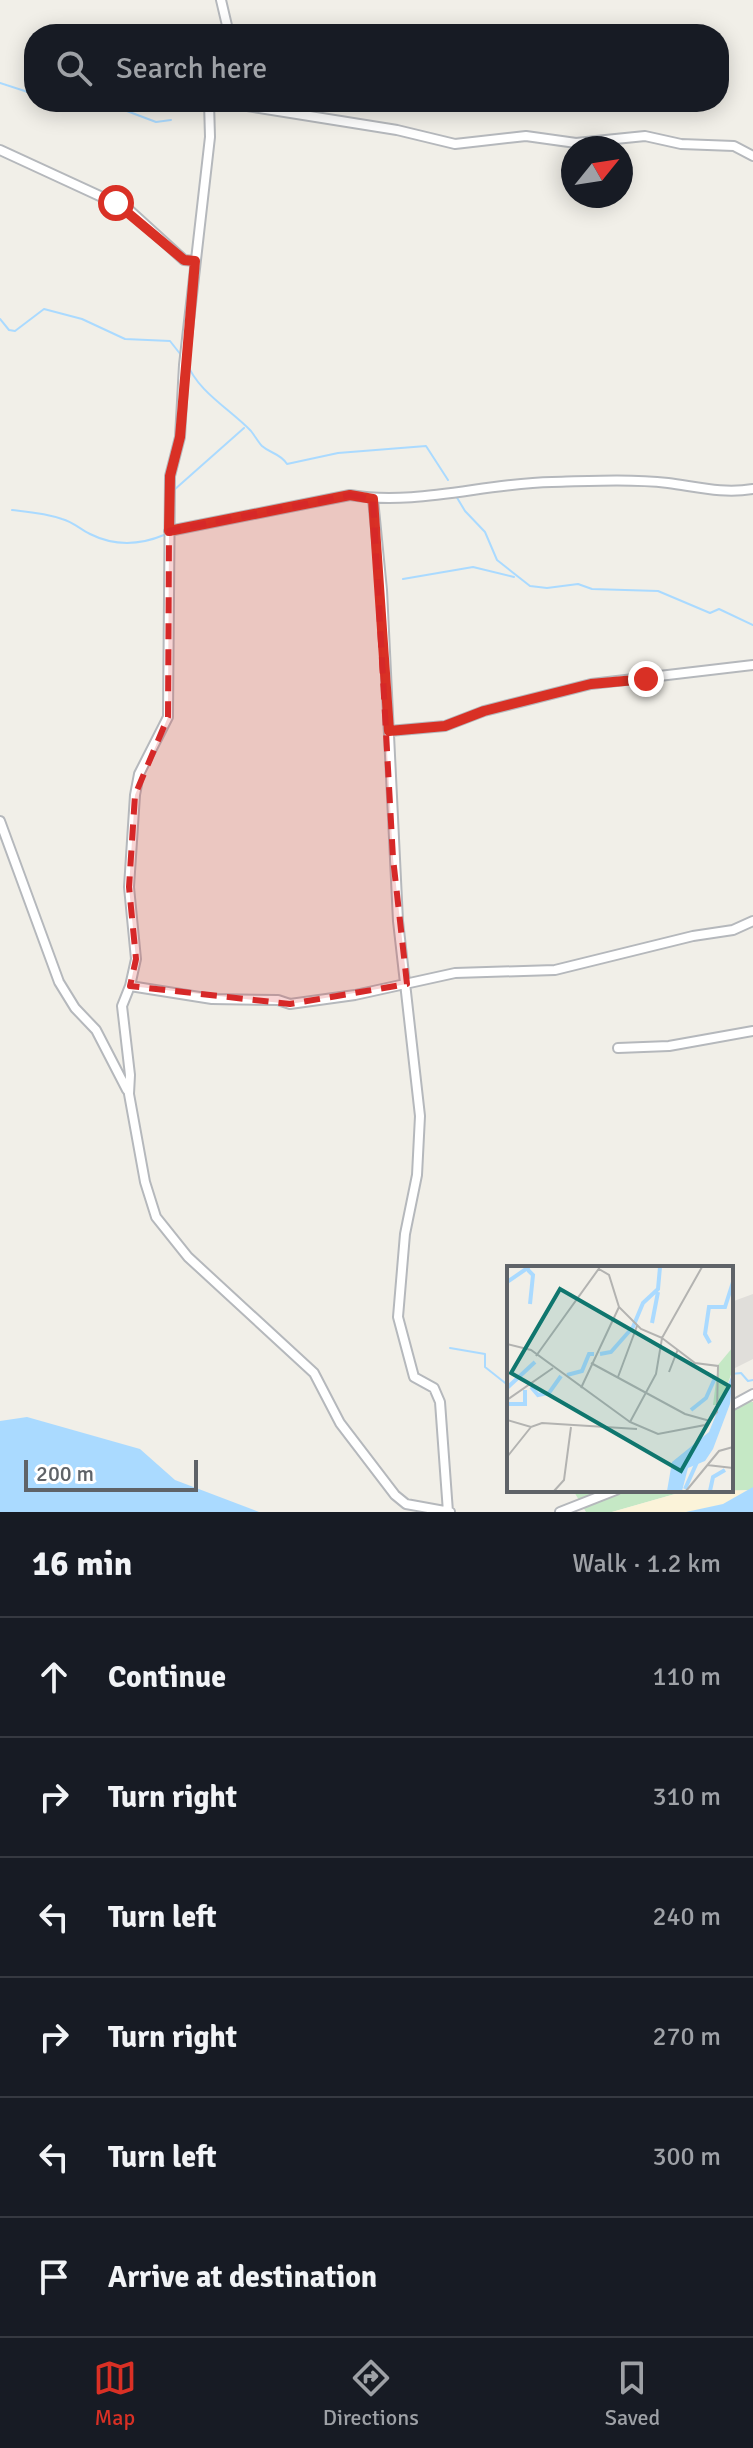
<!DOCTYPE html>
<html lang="en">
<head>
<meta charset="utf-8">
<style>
	:root { --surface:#171b24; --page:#20242c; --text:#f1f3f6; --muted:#9ea1a6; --line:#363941; --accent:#d93025 }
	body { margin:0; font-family:Signika,sans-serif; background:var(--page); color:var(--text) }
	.compass { position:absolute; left:561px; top:136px; width:72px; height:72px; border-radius:50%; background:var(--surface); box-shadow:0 4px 20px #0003; rotate:60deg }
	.scale { position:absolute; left:24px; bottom:20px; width:174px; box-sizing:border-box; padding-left:8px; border:4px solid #5f6368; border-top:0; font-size:22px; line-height:28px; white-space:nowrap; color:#5f6368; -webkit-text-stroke:6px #fff; paint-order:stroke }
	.stop { position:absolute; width:24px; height:24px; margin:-18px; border:6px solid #d93025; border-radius:50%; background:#fff }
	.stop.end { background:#d93025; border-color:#fff; box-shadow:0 2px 8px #0008 }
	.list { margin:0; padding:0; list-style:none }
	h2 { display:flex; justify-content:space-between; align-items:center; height:104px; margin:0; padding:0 32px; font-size:34px }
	h2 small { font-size:26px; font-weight:400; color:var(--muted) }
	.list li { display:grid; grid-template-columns:52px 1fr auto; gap:24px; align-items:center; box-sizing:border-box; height:120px; padding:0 32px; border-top:2px solid var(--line) }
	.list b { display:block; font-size:30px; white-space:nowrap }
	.list em { font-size:26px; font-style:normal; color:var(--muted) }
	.icon { flex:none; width:44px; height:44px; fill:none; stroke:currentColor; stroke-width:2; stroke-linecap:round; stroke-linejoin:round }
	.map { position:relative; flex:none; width:753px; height:1512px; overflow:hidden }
	.search { position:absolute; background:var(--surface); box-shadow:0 4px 20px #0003; left:24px; right:24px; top:24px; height:88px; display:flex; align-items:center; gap:20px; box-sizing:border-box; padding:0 28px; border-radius:32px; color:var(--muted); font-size:30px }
	.sheet { height:824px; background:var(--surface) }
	nav { display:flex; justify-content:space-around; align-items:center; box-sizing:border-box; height:112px; border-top:2px solid var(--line); background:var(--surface); font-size:22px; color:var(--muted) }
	nav a { display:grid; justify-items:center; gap:4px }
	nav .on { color:var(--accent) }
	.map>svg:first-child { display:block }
	.industrial { fill:#e0deda }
	.green { fill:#c5e8c5 }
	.sand { fill:#fbf3d9 }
	.water { fill:#aadaff }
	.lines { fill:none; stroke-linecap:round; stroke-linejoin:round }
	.stream { stroke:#aadaff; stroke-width:2 }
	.minor-casing { stroke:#b5b8bc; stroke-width:12 }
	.minor { stroke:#fff; stroke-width:8 }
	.route { stroke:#d93025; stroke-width:10 }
	.marked { fill:#d62828; fill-opacity:0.2; stroke:#d62828; stroke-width:6; stroke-dasharray:16 10; stroke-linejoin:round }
	.inset-river { fill:none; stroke:#aadaff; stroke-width:4 }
	.inset-road { fill:none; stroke:#b3b3b1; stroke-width:2 }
	.view { fill:#0f766e; fill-opacity:0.15; stroke:#0f766e; stroke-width:4 }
	.inset-edge { fill:none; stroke:#5f6368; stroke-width:4 }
</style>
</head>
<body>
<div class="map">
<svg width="753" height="1512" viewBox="0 0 753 1512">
	<rect width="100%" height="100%" fill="#f1efe8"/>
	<path class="industrial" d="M753,1294V1359L731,1370V1302Z"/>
	<path class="green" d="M747,1401L753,1402V1490L682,1492L612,1512H586L573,1490H731V1406Z"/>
	<path class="sand" d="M753,1490V1512H612L682,1492Z"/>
	<path class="water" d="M27,1417L140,1449L175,1480L259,1512H0V1421Z
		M753,1487V1512H686L723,1504Z"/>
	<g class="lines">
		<path class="stream" d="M0,83L34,94
			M103,102L156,122L171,120
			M0,319L9,330L15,331L44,309L82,319L125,339L170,341L181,355
			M187,363C197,391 231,410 251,431C255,436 258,442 262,446C271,454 280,453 287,464L338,453L426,446L448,480
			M174,490L244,428
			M456,496L465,511L485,532L497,560L530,586L547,588L578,584L592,589L658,591L710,613L719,609L753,625
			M12,510C30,512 45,513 62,519C73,522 80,529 90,534C114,546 140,545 164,535
			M403,579L473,567L514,577
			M450,1348L485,1354V1367L509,1386
			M731,1374L741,1373L748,1381L753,1380"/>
		<g class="minor-casing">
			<path id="minor" d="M221,0L229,34
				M222,102L397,130L455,144L526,136L576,143L645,136L681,144L734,146L753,156
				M0,150L128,209L184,260L195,261
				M373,499L382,590L398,921L420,1116L417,1175L405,1234L398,1317L414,1377L434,1388L440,1402L448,1512
				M169,531L350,495C417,506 485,483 552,482C589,481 631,479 668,483C698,487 723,494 753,489
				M389,731L445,726L484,711L591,684L753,665
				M0,821L59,982L75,1008L96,1030L127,1090
				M130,986L136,959L129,887L135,795L139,774L168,717L170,476L180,437L184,365L210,137L209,102
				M618,1048L669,1046L753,1031
				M731,1406L753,1394
				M450,1512L406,1504L395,1495L340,1423L314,1373L188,1257L156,1217L145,1182L129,1094L130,1075L122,1006L130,986L212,999L278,1000L290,1004L355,995L455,973L555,970L693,936L733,930L753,921
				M560,1512L616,1490"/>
		</g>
		<use href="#minor" class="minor"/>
	</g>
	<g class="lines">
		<path class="route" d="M116,203L184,260L195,261L180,437L170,476L169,531L350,495L373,499L389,731L445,726L484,711L591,684L646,679"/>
	</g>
	<path class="marked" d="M350,495L373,499L393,858L407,984L290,1004L130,986L136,959L129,887L135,795L168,717L169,531Z"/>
	<g transform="translate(507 1266)">
		<rect width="226" height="226" fill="#f1efe8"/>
		<path d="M226,81V103L213,139H206L211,99Z" fill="#c5e8c5"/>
		<path d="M226,106L223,138L206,183L198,195L181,202L175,225H160L165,196L202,166Z" fill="#aadaff"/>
		<path class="inset-river" d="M21,4L26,9L23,38M0,16L22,1M145,57L151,26M203,77L198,68L202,41H218L226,16M93,88L104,86L126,61L136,37L151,23L153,1M60,109L75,105L82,88H87M24,121L31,129L42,127L54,110M0,122L28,96M0,138H18V124M184,144L199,132L208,112M178,223L191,194M203,225L206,211L218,204"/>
		<path class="inset-road" d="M92,3L102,9L112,41L134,63L155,72L195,1M155,72L188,97L211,100L210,146L198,159L151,168L123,156L149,108ZM0,78L24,84L123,156M29,90L93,1M84,97L178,148L203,155M162,106L171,83M111,111L130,60M74,122L112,41M0,134L46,102M0,154L24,161L35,157L130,163M0,191L24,161M200,199L226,202M47,225L57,214L64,161M179,225L212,185L226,181"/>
		<path class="view" d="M53,23L222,120L174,205L4,107Z"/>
		<rect width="226" height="226" class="inset-edge"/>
	</g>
</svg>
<svg class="compass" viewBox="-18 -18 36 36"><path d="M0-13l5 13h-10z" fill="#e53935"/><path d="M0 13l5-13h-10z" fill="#9ea1a6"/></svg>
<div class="scale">200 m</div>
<div class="stop" style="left:116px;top:203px"></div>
<div class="stop end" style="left:646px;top:679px"></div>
<div class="search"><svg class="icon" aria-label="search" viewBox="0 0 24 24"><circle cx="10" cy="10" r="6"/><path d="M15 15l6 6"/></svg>Search here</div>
</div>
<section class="sheet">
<h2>16 min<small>Walk · 1.2 km</small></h2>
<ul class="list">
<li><svg class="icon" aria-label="ahead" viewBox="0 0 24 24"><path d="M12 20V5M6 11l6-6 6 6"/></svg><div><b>Continue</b></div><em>110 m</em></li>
<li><svg class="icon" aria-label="right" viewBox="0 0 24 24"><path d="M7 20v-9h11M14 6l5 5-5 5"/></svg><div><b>Turn right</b></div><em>310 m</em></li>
<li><svg class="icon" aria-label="left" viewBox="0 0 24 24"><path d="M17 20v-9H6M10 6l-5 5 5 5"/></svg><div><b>Turn left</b></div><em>240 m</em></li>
<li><svg class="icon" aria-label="right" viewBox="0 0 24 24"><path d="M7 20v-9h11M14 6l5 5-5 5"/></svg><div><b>Turn right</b></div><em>270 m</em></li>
<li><svg class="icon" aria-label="left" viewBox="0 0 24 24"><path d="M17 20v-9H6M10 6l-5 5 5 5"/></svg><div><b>Turn left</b></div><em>300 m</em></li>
<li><svg class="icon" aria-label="arrive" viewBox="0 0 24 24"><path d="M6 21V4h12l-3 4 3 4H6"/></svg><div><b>Arrive at destination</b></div></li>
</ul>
</section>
<nav>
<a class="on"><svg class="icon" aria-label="map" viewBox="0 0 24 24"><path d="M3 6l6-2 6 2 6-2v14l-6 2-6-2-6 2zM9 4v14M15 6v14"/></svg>Map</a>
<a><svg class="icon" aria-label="directions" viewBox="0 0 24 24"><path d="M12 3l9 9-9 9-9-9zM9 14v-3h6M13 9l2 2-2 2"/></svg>Directions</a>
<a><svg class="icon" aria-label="saved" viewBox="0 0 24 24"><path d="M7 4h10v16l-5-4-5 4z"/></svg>Saved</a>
</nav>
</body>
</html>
